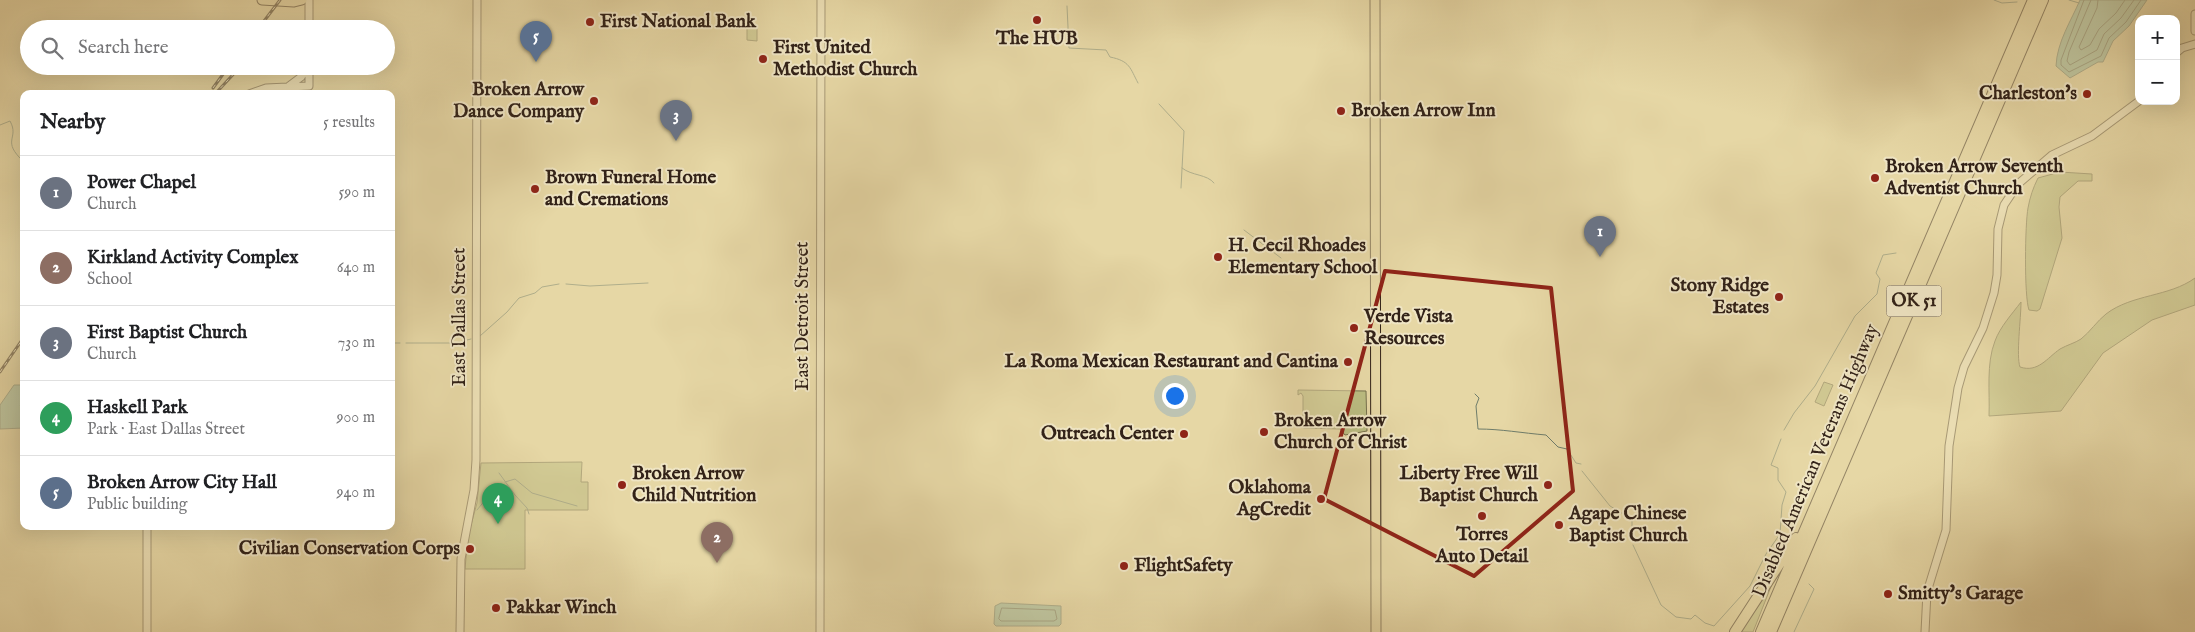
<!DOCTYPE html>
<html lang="en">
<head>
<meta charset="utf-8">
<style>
	:root { --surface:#fff; --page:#f6f6f6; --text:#202124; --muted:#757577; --line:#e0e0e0; --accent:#0f766e }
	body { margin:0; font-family:"IM FELL English",serif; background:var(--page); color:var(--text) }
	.controls { position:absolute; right:15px; top:15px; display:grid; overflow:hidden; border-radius:10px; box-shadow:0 5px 20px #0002 }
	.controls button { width:45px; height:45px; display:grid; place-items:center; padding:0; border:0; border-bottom:1px solid var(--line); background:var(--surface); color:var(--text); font:25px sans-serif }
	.you { position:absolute; left:1174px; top:395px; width:18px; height:18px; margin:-12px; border:4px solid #fff; border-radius:50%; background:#1a73e8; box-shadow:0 0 0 8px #1a73e833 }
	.badge { display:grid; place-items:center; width:32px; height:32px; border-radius:50%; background:var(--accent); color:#fff; font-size:16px; font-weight:700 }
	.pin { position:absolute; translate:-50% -41px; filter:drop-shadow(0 1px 2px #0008) }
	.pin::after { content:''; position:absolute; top:26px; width:18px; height:15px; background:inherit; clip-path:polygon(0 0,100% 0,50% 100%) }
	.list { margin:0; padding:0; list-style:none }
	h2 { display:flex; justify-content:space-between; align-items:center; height:65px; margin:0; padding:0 20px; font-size:21px }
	h2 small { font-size:16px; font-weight:400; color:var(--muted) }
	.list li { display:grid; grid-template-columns:32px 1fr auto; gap:15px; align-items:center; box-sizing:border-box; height:75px; padding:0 20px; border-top:1px solid var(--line) }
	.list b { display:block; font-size:19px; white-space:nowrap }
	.list p { margin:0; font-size:16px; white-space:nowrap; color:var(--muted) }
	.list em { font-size:16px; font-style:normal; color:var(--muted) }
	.icon { flex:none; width:28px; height:28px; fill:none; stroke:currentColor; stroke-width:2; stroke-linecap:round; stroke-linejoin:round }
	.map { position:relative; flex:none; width:2195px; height:632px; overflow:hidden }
	.search { position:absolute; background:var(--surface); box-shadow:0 5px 20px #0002; left:20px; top:20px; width:375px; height:55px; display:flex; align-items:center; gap:12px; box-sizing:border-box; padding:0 18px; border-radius:28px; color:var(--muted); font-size:19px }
	.panel { position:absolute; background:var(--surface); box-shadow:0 5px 20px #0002; left:20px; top:90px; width:375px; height:440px; border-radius:10px }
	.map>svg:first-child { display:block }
	.green { fill:#bbbd82; stroke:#76704d }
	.water { fill:#97baa3; stroke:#6f7d6b }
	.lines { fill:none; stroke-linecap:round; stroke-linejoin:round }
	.shore { stroke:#646e5e; stroke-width:1 }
	.stream { stroke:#6f7d6b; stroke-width:1 }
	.minor-casing { stroke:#5f4f3b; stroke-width:9 }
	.major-casing { stroke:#322218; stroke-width:11 }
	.highway-casing { stroke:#322218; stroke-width:12 }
	.minor { stroke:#efe5c4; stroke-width:7 }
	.major { stroke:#e6d7a5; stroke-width:9 }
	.highway { stroke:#e6d7a5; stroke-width:10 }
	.rail-casing { stroke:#322218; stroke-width:3 }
	.rail { stroke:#efe5c4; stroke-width:1; stroke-dasharray:4; stroke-linecap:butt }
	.marked { fill:none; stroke:#8f2418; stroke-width:4; stroke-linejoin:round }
	.poi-dot { fill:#8f2418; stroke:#efe5c4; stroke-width:2 }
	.labels { text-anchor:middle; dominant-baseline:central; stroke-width:4; stroke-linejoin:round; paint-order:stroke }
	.shield { fill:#efe5c4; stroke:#6b5c4c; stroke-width:1 }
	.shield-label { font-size:18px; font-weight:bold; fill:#322218 }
	.poi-label { font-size:19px; font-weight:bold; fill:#322218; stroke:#efe5c4; text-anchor:start }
	.street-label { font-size:19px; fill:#322218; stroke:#efe5c4 }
</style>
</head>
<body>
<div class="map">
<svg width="2195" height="632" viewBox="0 0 2195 632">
	<rect width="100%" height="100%" fill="#e6d7a5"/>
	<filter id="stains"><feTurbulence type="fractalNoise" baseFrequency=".004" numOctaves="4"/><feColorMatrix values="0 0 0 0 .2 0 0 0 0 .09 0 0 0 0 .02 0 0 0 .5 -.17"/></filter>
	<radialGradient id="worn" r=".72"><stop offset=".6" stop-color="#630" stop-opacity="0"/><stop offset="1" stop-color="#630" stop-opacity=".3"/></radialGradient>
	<path class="green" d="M747,27L757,28V41L747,40Z
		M2060,172L2092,174V181H2078L2060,197L2059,207L2062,238L2040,309L2037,311L2029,310C2024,296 2025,224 2028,208C2030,197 2033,188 2038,178Z
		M2195,278V305L2152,320L2103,353L2061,411L1989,416C1990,392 1986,364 1995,341C2000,327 2012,314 2021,302C2021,318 2016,356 2020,367C2038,373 2047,358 2060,349C2067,345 2075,343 2081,339C2090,332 2097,321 2106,314C2132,294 2169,297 2195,278Z
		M1824,382L1833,385L1824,406L1815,402Z
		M1298,390L1366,391L1367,431L1345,435L1340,429L1303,428V396L1301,393L1298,395Z
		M582,462L581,482H588V510H525V569H465L468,536L477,503L481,463Z
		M1772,584L1753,632H1739Z"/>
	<path class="water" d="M2080,0H2147L2129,26L2113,41L2103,62H2098L2070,78L2056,66C2057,42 2071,21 2080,0Z
		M14,385H21L24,392V404L20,405L24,410V428L0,429V405Z
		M1001,603L1061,606V624L1059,626H996L994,624L995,606Z"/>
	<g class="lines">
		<path class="shore" d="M2084,0L2061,60V65L2069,72L2101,56L2109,38L2126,22L2141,0
			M2091,0L2069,52L2067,61L2070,65L2097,50L2104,34L2121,18L2134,0
			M2098,0L2097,8L2079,47L2081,50L2090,45L2099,29L2116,13L2125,0
			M1002,608L1055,610L1057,619L1054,621H1001L999,619Z"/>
		<path class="stream" d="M1994,0L2002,3L2017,2
			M2069,0L2079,3
			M1067,6L1069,48L1106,50L1110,57C1130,61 1130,68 1138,83
			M1159,104L1184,131L1181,188
			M0,125L10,121C20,139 0,140 24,162
			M1182,168C1192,176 1207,174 1214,183
			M1244,230L1281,258
			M566,284L590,286L648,283
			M480,336L507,312L519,298L535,293L542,287L559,284
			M391,343H400
			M406,343H455L471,339
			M1475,394L1479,398L1476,406L1478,429C1501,429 1522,433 1546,435L1558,447L1567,449L1576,463L1581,464
			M1784,430L1794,413L1815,386L1855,316L1877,294L1880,279L1876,273L1883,255L1896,253
			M1582,471L1610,506L1630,518L1632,521V536
			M499,473L515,495L527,508L529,514
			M505,482L515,479L532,493L577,506
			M477,510L486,499L507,486
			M1633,545L1661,605L1676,617L1691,619L1695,615L1705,623L1714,626L1750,586L1766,554L1780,534L1782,505L1786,492L1778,480V468L1771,465L1781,439
			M1794,632L1814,589L1809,584"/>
		<g class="minor-casing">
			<path id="minor" d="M309,0V29
				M2195,14V31
				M2176,53L2182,48L2195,44
				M289,86L301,77L308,66
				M249,94L266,88L309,86V66
				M147,526V632
				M460,632L461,559L474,490L476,460L477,0
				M820,632L821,0
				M1925,632L1927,592L1946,530L1949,446L1958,388L1964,367L1983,328L1994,293L1997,275L1998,229L2004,205L2018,184L2052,155L2092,136L2139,101"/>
		</g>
		<g class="major-casing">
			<path id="major" d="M262,0L294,2L302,0
				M1375,0L1376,632"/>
		</g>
		<g class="highway-casing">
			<path id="highway" d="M1735,632L1796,538
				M1761,632L2033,0
				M1771,632L2043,0"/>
		</g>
		<use href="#minor" class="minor"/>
		<use href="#major" class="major"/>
		<use href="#highway" class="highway"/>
		<g class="rail-casing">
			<path id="rail" d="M258,29L280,0
				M275,29L280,22
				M213,88L229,66
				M215,94L241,66
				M0,372L24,337"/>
		</g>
		<use href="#rail" class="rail"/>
	</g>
	<path d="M0 0H2195V632H0ZM1385,271L1551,288L1573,491L1474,576L1324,499Z" fill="#e6d7a5" fill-opacity=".55" fill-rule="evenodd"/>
	<path class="marked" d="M1385,271L1551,288L1573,491L1474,576L1324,499Z"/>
	<g class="poi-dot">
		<circle cx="1037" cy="20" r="5"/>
		<circle cx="590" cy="22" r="5"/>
		<circle cx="763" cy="59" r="5"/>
		<circle cx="2087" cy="94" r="5"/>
		<circle cx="594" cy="101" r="5"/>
		<circle cx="1341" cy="111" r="5"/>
		<circle cx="1875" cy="178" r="5"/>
		<circle cx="535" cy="189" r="5"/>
		<circle cx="1218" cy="257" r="5"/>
		<circle cx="1779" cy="297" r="5"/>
		<circle cx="1354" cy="328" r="5"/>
		<circle cx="1348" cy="362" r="5"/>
		<circle cx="1264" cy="432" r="5"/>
		<circle cx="1184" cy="434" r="5"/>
		<circle cx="622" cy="485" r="5"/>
		<circle cx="1548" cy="485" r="5"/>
		<circle cx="1321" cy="499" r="5"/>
		<circle cx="1482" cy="516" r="5"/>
		<circle cx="1559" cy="525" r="5"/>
		<circle cx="470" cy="549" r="5"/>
		<circle cx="1124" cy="566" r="5"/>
		<circle cx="1888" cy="594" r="5"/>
		<circle cx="496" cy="608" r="5"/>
	</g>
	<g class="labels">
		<rect class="shield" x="1886.5" y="285.5" width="55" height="31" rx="4"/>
		<g class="shield-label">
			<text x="1914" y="301">OK 51</text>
		</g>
		<g class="poi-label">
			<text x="600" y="22">First National Bank</text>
			<text x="1037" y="39" text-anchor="middle">The HUB</text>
			<text x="773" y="48">First United<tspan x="773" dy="22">Methodist Church</tspan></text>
			<text x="584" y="90" text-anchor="end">Broken Arrow<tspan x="584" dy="22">Dance Company</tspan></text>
			<text x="2077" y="94" text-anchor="end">Charleston's</text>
			<text x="1351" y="111">Broken Arrow Inn</text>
			<text x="1885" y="167">Broken Arrow Seventh<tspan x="1885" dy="22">Adventist Church</tspan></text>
			<text x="545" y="178">Brown Funeral Home<tspan x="545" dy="22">and Cremations</tspan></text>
			<text x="1228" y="246">H. Cecil Rhoades<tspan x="1228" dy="22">Elementary School</tspan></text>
			<text x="1769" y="286" text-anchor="end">Stony Ridge<tspan x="1769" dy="22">Estates</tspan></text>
			<text x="1364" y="317">Verde Vista<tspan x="1364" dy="22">Resources</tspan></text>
			<text x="1338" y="362" text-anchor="end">La Roma Mexican Restaurant and Cantina</text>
			<text x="1274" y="421">Broken Arrow<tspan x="1274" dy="22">Church of Christ</tspan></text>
			<text x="1174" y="434" text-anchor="end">Outreach Center</text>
			<text x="632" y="474">Broken Arrow<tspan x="632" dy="22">Child Nutrition</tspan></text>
			<text x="1538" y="474" text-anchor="end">Liberty Free Will<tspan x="1538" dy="22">Baptist Church</tspan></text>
			<text x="1311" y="488" text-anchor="end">Oklahoma<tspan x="1311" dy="22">AgCredit</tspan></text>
			<text x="1569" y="514">Agape Chinese<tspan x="1569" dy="22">Baptist Church</tspan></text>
			<text x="1482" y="535" text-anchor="middle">Torres<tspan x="1482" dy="22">Auto Detail</tspan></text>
			<text x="460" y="549" text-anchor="end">Civilian Conservation Corps</text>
			<text x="1134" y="566">FlightSafety</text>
			<text x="1898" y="594">Smitty's Garage</text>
			<text x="506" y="608">Pakkar Winch</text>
		</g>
		<g class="street-label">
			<text transform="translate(803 316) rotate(-90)">East Detroit Street</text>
			<text transform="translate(460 317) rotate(-90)">East Dallas Street</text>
			<text transform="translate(1816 461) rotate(-67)">Disabled American Veterans Highway</text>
		</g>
	</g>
	<rect width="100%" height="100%" filter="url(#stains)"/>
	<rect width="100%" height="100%" fill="url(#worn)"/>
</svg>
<div class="controls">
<button>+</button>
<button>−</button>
</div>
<div class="you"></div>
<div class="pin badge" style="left:1600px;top:257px;background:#6b7280">1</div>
<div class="pin badge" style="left:717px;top:563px;background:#8d6e63">2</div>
<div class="pin badge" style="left:676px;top:141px;background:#6b7280">3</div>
<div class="pin badge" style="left:498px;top:524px;background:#2e9e5b">4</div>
<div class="pin badge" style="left:536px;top:62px;background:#5c6f8a">5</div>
<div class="search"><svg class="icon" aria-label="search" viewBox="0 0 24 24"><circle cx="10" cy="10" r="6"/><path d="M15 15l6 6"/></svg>Search here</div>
<section class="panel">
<h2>Nearby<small>5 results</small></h2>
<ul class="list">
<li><span class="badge" style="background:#6b7280">1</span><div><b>Power Chapel</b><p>Church</p></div><em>590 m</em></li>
<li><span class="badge" style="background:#8d6e63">2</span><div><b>Kirkland Activity Complex</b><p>School</p></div><em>640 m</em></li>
<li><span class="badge" style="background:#6b7280">3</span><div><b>First Baptist Church</b><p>Church</p></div><em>730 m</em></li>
<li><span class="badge" style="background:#2e9e5b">4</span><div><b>Haskell Park</b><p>Park · East Dallas Street</p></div><em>900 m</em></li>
<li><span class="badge" style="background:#5c6f8a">5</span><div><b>Broken Arrow City Hall</b><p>Public building</p></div><em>940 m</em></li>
</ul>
</section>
</div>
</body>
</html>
